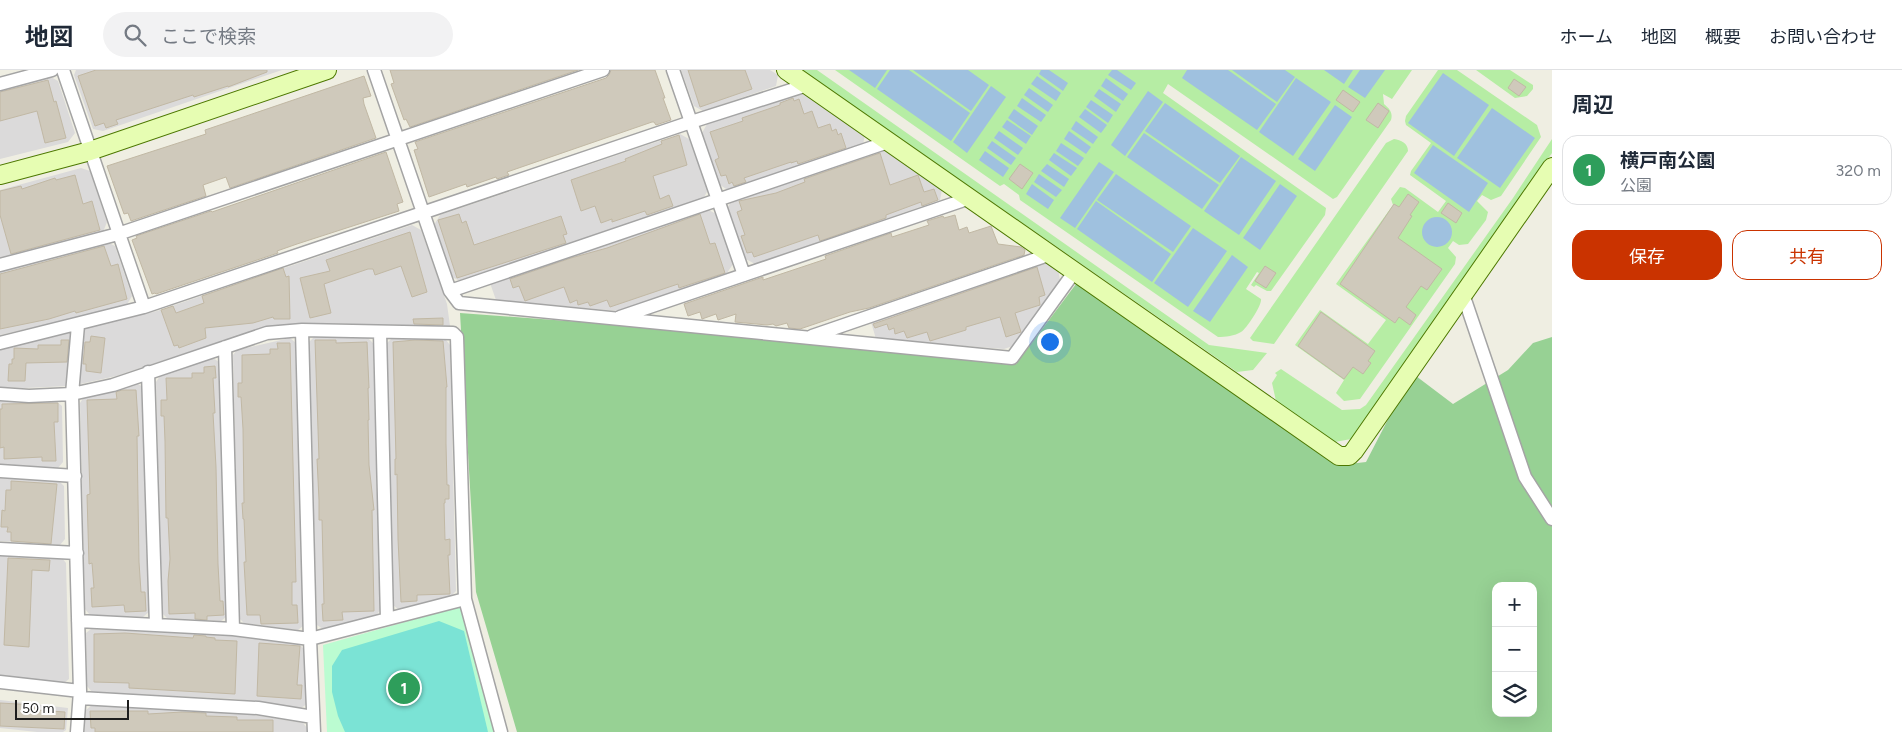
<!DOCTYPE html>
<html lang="ja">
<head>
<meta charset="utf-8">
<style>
	:root { --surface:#fff; --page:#f2f2f3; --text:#1f2937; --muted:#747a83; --line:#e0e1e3; --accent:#ca3300 }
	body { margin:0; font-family:Figtree,"Noto Sans JP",sans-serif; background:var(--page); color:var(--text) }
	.controls { position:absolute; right:15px; bottom:15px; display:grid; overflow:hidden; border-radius:10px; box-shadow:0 5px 20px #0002 }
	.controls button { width:45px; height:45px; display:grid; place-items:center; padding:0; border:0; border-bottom:1px solid var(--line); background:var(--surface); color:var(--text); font:25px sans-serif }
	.scale { position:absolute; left:15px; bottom:12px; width:114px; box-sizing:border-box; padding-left:5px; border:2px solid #1d1d1d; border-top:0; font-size:14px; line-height:18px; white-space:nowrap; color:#1d1d1d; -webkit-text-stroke:4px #fff; paint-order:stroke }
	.you { position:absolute; left:1049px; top:271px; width:18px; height:18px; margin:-12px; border:4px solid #fff; border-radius:50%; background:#1a73e8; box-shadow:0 0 0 8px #1a73e833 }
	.badge { display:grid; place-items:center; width:32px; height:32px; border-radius:50%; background:var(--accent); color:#fff; font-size:16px; font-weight:700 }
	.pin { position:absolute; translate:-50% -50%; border:2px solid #fff; box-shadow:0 1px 5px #0006 }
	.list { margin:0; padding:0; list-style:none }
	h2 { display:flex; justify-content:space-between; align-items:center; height:65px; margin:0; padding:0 20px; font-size:21px }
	h2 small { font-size:16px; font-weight:400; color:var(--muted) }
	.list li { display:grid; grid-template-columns:32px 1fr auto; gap:15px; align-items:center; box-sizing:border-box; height:70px; margin:0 10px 10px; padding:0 10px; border:1px solid var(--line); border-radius:15px }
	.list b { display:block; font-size:19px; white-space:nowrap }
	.list p { margin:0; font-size:16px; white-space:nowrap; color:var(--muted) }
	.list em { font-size:16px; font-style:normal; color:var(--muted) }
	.actions { display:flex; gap:10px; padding:15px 20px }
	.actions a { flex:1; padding:11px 0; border:1px solid var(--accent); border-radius:15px; text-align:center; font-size:18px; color:var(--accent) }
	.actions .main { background:var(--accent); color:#fff }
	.icon { flex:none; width:28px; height:28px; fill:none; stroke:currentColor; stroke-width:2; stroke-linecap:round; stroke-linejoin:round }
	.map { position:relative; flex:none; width:1552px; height:662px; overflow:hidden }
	header { display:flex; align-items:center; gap:30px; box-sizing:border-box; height:70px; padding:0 25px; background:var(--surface); border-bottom:1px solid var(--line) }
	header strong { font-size:24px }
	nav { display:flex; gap:28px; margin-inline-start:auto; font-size:18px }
	.search { width:350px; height:45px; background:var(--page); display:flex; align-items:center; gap:12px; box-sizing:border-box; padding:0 18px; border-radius:28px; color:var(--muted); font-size:19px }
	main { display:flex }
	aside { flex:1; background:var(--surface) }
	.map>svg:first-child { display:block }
	.residential { fill:#dbdada }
	.grass { fill:#b6eda4 }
	.forest { fill:#97d194; fill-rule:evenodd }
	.park { fill:#bbfcd1 }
	.pitch { fill:#7be3d5 }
	.water { fill:#9fc1df }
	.building { fill:#cfc9bb; stroke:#c1b8a4 }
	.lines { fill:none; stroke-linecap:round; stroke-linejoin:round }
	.street-casing { stroke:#a4a4a4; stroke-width:15 }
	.secondary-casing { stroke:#4d7800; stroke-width:20 }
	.street { stroke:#fff; stroke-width:12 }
	.secondary { stroke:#e6fdb2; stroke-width:18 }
</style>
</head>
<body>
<header>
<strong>地図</strong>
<div class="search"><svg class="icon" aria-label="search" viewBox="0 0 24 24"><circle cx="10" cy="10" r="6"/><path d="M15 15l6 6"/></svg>ここで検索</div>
<nav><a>ホーム</a><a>地図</a><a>概要</a><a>お問い合わせ</a></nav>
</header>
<main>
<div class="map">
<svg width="1552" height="662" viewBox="0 0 1552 662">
	<rect width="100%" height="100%" fill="#efeee2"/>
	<path class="residential" d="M76,0H282L103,61L93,59L74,5Z
		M681,0H770L778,5L776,16L703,41L694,36Z
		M49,6L58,11L75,63L68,72L0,89V19Z
		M796,23L808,26L865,65L863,74L728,120L720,115L702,63L707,54Z
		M680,64L689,69L708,120L703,129L460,211L452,207L434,155L440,145Z
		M879,81H888L942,120L940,130L755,194L744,188L728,137L732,130Z
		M81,98L90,101L107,152L103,162L0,189V120Z
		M707,139L716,144L733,194L727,203L618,241L496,230L490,213Z
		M412,155L421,160L447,234L450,256L308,253L280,256L252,261L116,306L76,315L84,259L157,241Z
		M107,172L115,176L132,226L126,236L0,265V201Z
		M1041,193L1051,194L1058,199L1060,210L1013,276L1004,279L876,269L871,252Z
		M70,263L73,266L68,316L25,318L0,317V279Z
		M314,267L368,268L373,273L380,540L376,546L323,559L317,555L309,272Z
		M290,268L296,273L303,556L298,560L244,553L239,548L233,285L237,280Z
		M392,268L446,270L450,275L456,521L451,526L399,540L393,535L387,273Z
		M213,288L219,292L226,547L221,551L167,548L162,543L156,312L160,306Z
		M136,313L143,317L149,542L143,547L90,545L85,539L80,333L84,327L103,324Z
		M0,330L56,331L62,336L63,392L58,398L0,394Z
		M0,407L59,411L64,416L65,469L60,475L0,471Z
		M0,485L62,488L66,493L69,609L64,613L0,605Z
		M91,559L232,566L300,574L304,580L307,634L301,638L236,629L92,622L87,616L86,563Z
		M0,630L68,638L66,660L63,662H37L0,658Z
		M92,635L235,642L303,653L307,658L308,662H84L86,640Z"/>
	<path class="grass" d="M802,0H817L1209,275L1267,283L1253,300L1237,302Z
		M835,0H1412L1392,29L1383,24L1384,34C1390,39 1393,43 1391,50L1337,127L1333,129L1168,14L1163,23L1326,138L1325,145L1271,221H1267L1256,215L1254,217L1251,215L1259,203L1257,202L1246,219L1261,229C1262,235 1247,258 1241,262C1235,266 1225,267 1218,267L1020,130L1019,125L1004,114L1000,116Z
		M1438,0H1457L1537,55L1541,67L1501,126L1491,130L1482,125L1477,131L1488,142L1486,150L1468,174L1459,175L1453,171L1448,178L1456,187L1455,194L1360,329L1344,331L1336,323L1344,310L1295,275L1320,240L1368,274L1386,250L1336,214L1393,135L1391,129L1400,117L1405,118L1438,142L1446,131L1410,105L1411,101L1431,73L1406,55L1405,51L1406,46Z
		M1476,0H1510L1533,15V19L1527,26L1515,28Z
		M1394,69C1401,70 1408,73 1408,81L1274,274L1253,271L1250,268L1386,73Z
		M1552,69V83L1351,369L1335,372L1276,331L1272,313L1277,305L1275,303L1281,299L1342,340L1360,339L1366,335L1513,128Z"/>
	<path class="forest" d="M1076,214L1237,320L1340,395L1366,392L1412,303L1453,334L1508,300L1533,273L1552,267V662H517L476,522L460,243L660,258L1016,294ZM1496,516H1533V643H1496Z"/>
	<path class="park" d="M462,536L495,662H327L323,575Z"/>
	<path class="pitch" d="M439,551L464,561L488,662H345L338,646L332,622V596L342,580Z"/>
	<path class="water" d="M849,0H887L875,18Z
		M890,0H909L970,43L951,71L877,19Z
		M913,0H968L989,15L971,41Z
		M1041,0H1049L1068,13L1063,21L1039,4Z
		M1112,0H1117L1136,13L1131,20L1108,5Z
		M1187,0H1228L1276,34L1257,60L1182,8Z
		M1232,0H1285L1295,7L1277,32Z
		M1324,0H1353L1344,14Z
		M1360,0H1385L1365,28L1348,17Z
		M1443,3L1489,35L1454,86L1408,53Z
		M1037,6L1061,23L1056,31L1031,14Z
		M1106,8L1128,24L1123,31L1101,16Z
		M1296,8L1331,32L1293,86L1259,62Z
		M991,16L1006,27L967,83L953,72Z
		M1029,18L1053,35L1048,42L1024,25Z
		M1099,19L1121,34L1116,42L1094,26Z
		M1148,21L1163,32L1125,86L1111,75Z
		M1022,28L1046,45L1041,52L1017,36Z
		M1091,30L1113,45L1108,53L1086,37Z
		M1165,33L1240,86L1220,113L1145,61Z
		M1335,35L1352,47L1315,101L1298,89Z
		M1492,38L1535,68L1500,118L1457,88Z
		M1014,39L1038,56L1032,65L1008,48Z
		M1085,39L1107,55L1101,63L1079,47Z
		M1007,50L1031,66L1026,74L1002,57Z
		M1076,51L1098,67L1093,74L1071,59Z
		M999,61L1023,78L1018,85L994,68Z
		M1069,61L1091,77L1086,84L1064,69Z
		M1144,63L1219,115L1202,139L1127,87Z
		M992,71L1016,88L1011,95L987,78Z
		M1061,73L1084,88L1078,96L1056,81Z
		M1433,75L1488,113L1469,142L1414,103Z
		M985,81L1009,98L1003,107L979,90Z
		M1054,83L1077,98L1071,106L1049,90Z
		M1241,87L1276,111L1239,165L1204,141Z
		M1099,92L1114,102L1075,158L1060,148Z
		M1047,94L1069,109L1064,117L1041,101Z
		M1039,104L1062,120L1056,127L1034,112Z
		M1116,104L1191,156L1173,182L1097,130Z
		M1032,114L1054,130L1048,139L1026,124Z
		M1280,114L1297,126L1260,180L1243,168Z
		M1096,131L1171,184L1152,212L1077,159Z
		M1422 162a15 15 0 1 1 30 0a15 15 0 1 1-30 0Z
		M1193,158L1227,181L1188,237L1154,213Z
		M1232,185L1248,197L1210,252L1193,241Z"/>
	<path class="building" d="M96,0H267V2L228,17V16L194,27L193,25L116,50L118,54L106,58L104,53L95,56L78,6Z
		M390,0H578L410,57L406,49L404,50L391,14L394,13Z
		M611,0H655L665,28H663L671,50L656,55L654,52H652L507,102L509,105L497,109L496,107L467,117L466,114L429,127L414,80L418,79L415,72L606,8L609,5Z
		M688,0H745L752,19L700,37Z
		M364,6L371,26L363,28L364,34L376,68L230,118L226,107L203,115L206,126L131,151L128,143L124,144L107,96L206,64L205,60Z
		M1514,9L1526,17L1519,26L1508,18Z
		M48,10L54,32L56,31L66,68L45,73L37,41L0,51V22Z
		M1343,20L1360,32L1353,42L1336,30Z
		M793,28L794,31L799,29L804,44L812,41L818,58L830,54L832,61L836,59L838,65L841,63L846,78L798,94L797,91L791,93V92L744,108L746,112L734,116L732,112L729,114L726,105L721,106L715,90L719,88L710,62L743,51L742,48L780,35V33Z
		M1378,33L1389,41L1378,58L1366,50Z
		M679,65L687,95L653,106L660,129L669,125L673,136L647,145L645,141L612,152V149L601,153L595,136L581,141L571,110L626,91L625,89L662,74L661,71Z
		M386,82L403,132L397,134L399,141L297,174L277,181L278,183L156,224L155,223L152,224L132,170L137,168L136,166L211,141L212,142Z
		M880,83L890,115L918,105L924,122L934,119L938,130L922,136L921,132L894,142L886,145V148L820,171L818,165L754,187L752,182L747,183L741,166L745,165L737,142L742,140L739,131L776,123L805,112L804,109Z
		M1020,94L1033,103L1022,119L1009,109Z
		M75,105L83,134L92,131L100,160L11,184L0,145V121L21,116L22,119L55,108L56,110Z
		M1408,124L1419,132L1410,145L1412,146L1398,168L1442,199L1427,220L1421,216L1406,237L1416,245L1410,255L1399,247L1395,253L1340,214L1394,134L1399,137Z
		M1448,133L1462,143L1456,153L1441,143Z
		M459,144L462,153L466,151L474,175L561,146L567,164L563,165L566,173L457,208L438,150Z
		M700,144L710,174L715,173L725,203L679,218L678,214L610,237L607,230L590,236L588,232L578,235L577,230L570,233L564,217L525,231L519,216L513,218L510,209L571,188L607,178Z
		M955,145L959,160L967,157L969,163L991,156L998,174L1021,177L1025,180L1024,185L869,238L850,242L800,259L789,258L787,253L776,256L773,254L767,255L735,252L736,244L718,250L716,244L702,249L700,242L688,246L684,234L763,207V210L826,189L825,186L891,163L892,167L929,155L927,151L943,146L944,148Z
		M410,162L427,222L412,227L401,196L375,205L373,199H368L324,214L331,243L310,248L300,208L330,201L326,190Z
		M104,176L111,196L118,194L127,229L76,243L75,241L49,249L0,259V204Z
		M1265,196L1276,203L1266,218L1255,211Z
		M1037,197L1045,225L1039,227L1040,235L1015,243L1021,262L1006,267L1000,247L966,257V260L930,271L927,262L907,268L904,261L895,264L894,258L889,260L887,254L875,258L873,254Z
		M283,198L286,207L289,206L290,249H274L273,247L253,253L205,258L206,268L179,278L178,275L174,276L161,240L173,236L176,243L204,233L202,226Z
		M1321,242L1375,281L1368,291L1371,293L1363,304L1353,297L1344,309L1298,276Z
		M443,248V255L414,254L413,249Z
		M91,266L105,268L101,303L86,301V294H83L85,272H90Z
		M61,270H69L67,292L26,293L25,311H8L9,294H12V289H14V278L38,279V275H61Z
		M315,270H336V273L367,272L369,318H368L369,350H368L369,395L374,440H372L374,541L342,542L343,550L323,551L322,534H324L322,450H319V430L317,389H319Z
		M415,270L443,271L447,317H446V374L447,415H449V429H445V433H444L445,470L450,469V485H448L450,524L417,525V531L401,532L398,469L397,404L395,405V389H396L393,272Z
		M277,273H290L296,512H292V535H297L298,553L261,554L260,545H247L244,492H246L244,449H243L242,433H244L243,359L241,327H238V313H242V285L270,284V279H278Z
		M215,296L216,308H213L215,343H213L216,397L218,494L220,531H223L224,545L207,546V550L195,549V543L169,544L168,511L170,489L168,448H166L165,371L164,346H161V330H167L166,308H192V303H204V297Z
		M122,320H136L139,366H137L139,492L141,522H145L146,541L125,542L124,535L92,537L91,518H94L92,493L89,494L87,425L90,424L87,330L117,329L116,322Z
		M58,333V352H54L56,391H42V387L4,389V377L0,378V339H2V334Z
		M11,411L57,414L51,474L11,471V462H7L8,457H1L2,440L5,441L6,420H11Z
		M8,488L50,490L49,501L32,500L29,577L4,575Z
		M125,563L193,568L194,565L206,566V567L215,568V570L237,571L235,624L129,618V613L94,612V564Z
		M259,573L300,576L297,615H302L301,629L257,626Z
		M0,633L36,635V640L65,642L64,659L0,656Z
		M90,641H148V644L182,642L206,643V646L237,647V650H273V662H95V658H91Z"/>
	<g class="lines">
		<g class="street-casing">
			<path id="street" d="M63,0L144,237
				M374,0L450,221L459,233L1012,288L1075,201
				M673,0L744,205
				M0,14L52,0
				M0,195L118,164L603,0
				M450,221L888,72
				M1463,224L1525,407L1552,449
				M620,247L970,128
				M302,260L310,569L314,662
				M380,262L387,549
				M812,266L1051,184
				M0,273L144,237L691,52L807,15
				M225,277L233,559
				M148,302L156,555
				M0,324L29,326L72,324L113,315L267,263L302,260L453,263L457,267L465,529L310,569L233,559L78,551
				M0,401L75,406
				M0,479L77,483
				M465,529L501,662
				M0,612L80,621
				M80,628L258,638L313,647
				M77,662L80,621L72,324L78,255"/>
		</g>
		<g class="secondary-casing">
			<path id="secondary" d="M786,0L1339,386H1349L1354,381L1552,97
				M0,105L90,81L327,0"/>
		</g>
		<use href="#street" class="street"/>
		<use href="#secondary" class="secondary"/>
	</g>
</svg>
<div class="controls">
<button>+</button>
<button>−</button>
<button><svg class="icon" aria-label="layers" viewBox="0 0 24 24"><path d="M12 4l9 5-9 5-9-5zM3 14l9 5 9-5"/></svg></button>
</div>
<div class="scale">50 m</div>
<div class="you"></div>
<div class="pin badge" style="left:404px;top:618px;background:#2e9e5b">1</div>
</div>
<aside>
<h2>周辺<small></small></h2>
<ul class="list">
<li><span class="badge" style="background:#2e9e5b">1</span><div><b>横戸南公園</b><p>公園</p></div><em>320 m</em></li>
</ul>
<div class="actions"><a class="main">保存</a><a>共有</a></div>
</aside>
</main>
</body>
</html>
